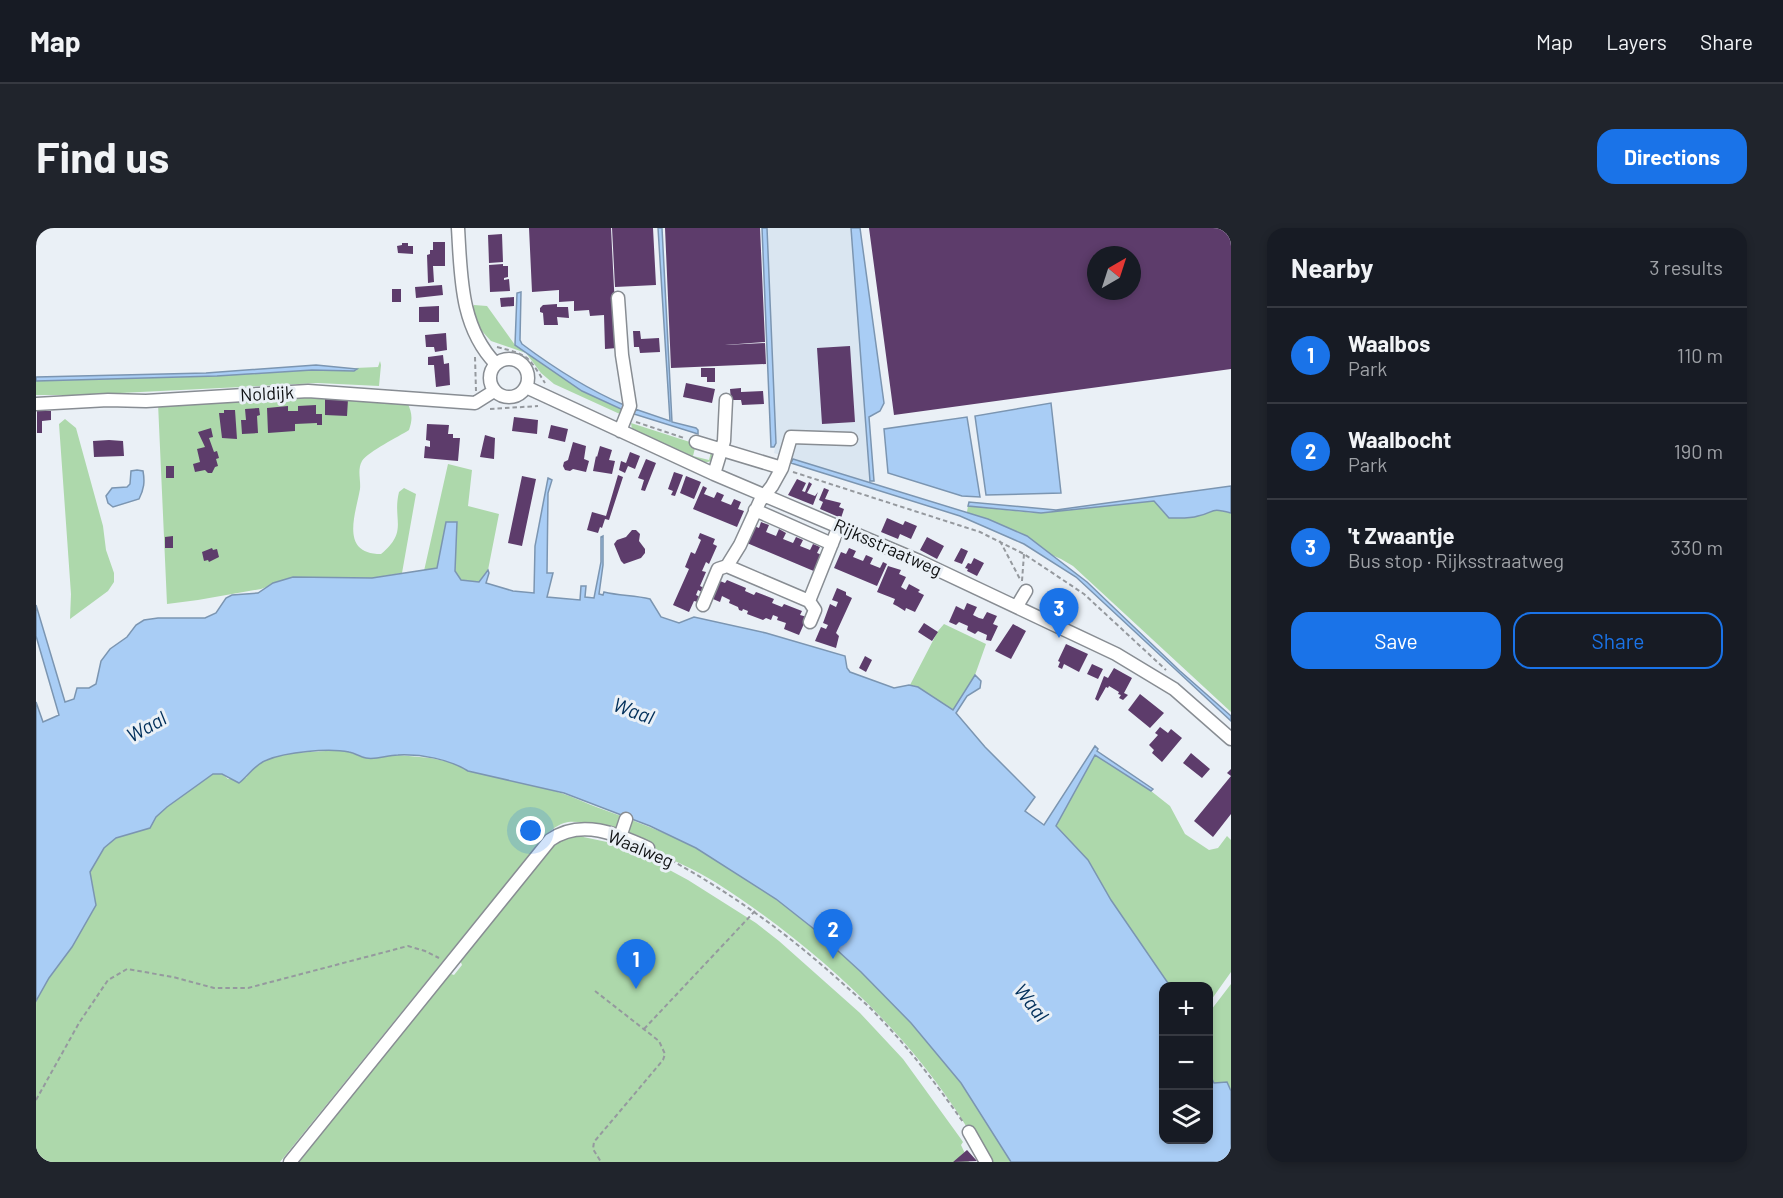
<!DOCTYPE html>
<html lang="en">
<head>
<meta charset="utf-8">
<style>
	:root { --surface:#171b24; --page:#20242c; --text:#f1f3f6; --muted:#9ea1a6; --line:#363941; --accent:#1a73e8 }
	body { margin:0; font-family:Barlow,sans-serif; background:var(--page); color:var(--text) }
	.controls { position:absolute; right:18px; bottom:18px; display:grid; overflow:hidden; border-radius:12px; box-shadow:0 3px 9px #0003 }
	.controls button { width:54px; height:54px; display:grid; place-items:center; padding:0; border:0; border-bottom:2px solid var(--line); background:var(--surface); color:var(--text); font:30px sans-serif }
	.compass { position:absolute; left:1051px; top:18px; width:54px; height:54px; border-radius:50%; background:var(--surface); box-shadow:0 3px 9px #0003; rotate:39deg }
	.you { position:absolute; left:495px; top:603px; width:21px; height:21px; margin:-15px; border:4px solid #fff; border-radius:50%; background:#1a73e8; box-shadow:0 0 0 9px #1a73e833 }
	.badge { display:grid; place-items:center; width:39px; height:39px; border-radius:50%; background:var(--accent); color:#fff; font-size:20px; font-weight:700 }
	.pin { position:absolute; translate:-50% -50px; filter:drop-shadow(0 2px 3px #0008) }
	.pin::after { content:''; position:absolute; top:32px; width:21px; height:18px; background:inherit; clip-path:polygon(0 0,100% 0,50% 100%) }
	.list { margin:0; padding:0; list-style:none }
	h2 { display:flex; justify-content:space-between; align-items:center; height:78px; margin:0; padding:0 24px; font-size:26px }
	h2 small { font-size:20px; font-weight:400; color:var(--muted) }
	.list li { display:grid; grid-template-columns:39px 1fr auto; gap:18px; align-items:center; box-sizing:border-box; height:96px; padding:0 24px; border-top:2px solid var(--line) }
	.list b { display:block; font-size:22px; white-space:nowrap }
	.list p { margin:0; font-size:20px; white-space:nowrap; color:var(--muted) }
	.list em { font-size:20px; font-style:normal; color:var(--muted) }
	.actions { display:flex; gap:12px; padding:18px 24px }
	.actions a { flex:1; padding:14px 0; border:2px solid var(--accent); border-radius:18px; text-align:center; font-size:21px; color:var(--accent) }
	.actions .main { background:var(--accent); color:#fff }
	.icon { flex:none; width:33px; height:33px; fill:none; stroke:currentColor; stroke-width:2; stroke-linecap:round; stroke-linejoin:round }
	.map { position:relative; flex:none; width:1195px; height:934px; overflow:hidden; border-radius:18px }
	header { display:flex; align-items:center; gap:36px; box-sizing:border-box; height:84px; padding:0 30px; background:var(--surface); border-bottom:2px solid var(--line) }
	header strong { font-size:28px }
	nav { display:flex; gap:33px; margin-inline-start:auto; font-size:21px }
	.intro { display:flex; align-items:center; justify-content:space-between; box-sizing:border-box; height:144px; padding:0 36px }
	h1 { margin:0; font-size:42px }
	.button { padding:15px 27px; border-radius:18px; background:var(--accent); color:#fff; font-size:21px; font-weight:700 }
	main { display:flex; gap:36px; padding:0 36px }
	aside { flex:1; background:var(--surface); border-radius:18px; box-shadow:0 3px 9px #0003 }
	.map>svg:first-child { display:block }
	.built { fill:#dae6f1 }
	.green { fill:#add8ab }
	.water { fill:#a9cdf5; stroke:#7b95b1; stroke-width:1.5 }
	.building { fill:#5d3c6b; fill-rule:evenodd }
	.lines { fill:none; stroke-linecap:round; stroke-linejoin:round }
	.minor-casing { stroke:#888d93; stroke-width:15 }
	.path { stroke:#95999e; stroke-width:2; stroke-dasharray:4.5 3; stroke-linecap:butt }
	.minor { stroke:#fff; stroke-width:12 }
	.labels { text-anchor:middle; dominant-baseline:central; stroke-width:6; stroke-linejoin:round; paint-order:stroke }
	.street-label { font-size:18px; fill:#0f1113; stroke:#eaf0f6 }
	.water-label { font-size:20px; font-style:italic; fill:#002f5a; stroke:#eaf0f6 }
</style>
</head>
<body>
<header>
<strong>Map</strong>
<nav><a>Map</a><a>Layers</a><a>Share</a></nav>
</header>
<div class="intro"><h1>Find us</h1><a class="button">Directions</a></div>
<main>
<div class="map">
<svg width="1195" height="934" viewBox="0 0 1195 934">
	<rect width="100%" height="100%" fill="#eaf0f6"/>
	<path class="built" d="M731,0H815L834,253L832,256L738,225L740,215Z"/>
	<path class="green" d="M438,77L451,78L479,117L546,163L587,182L586,187L518,156L505,145L490,125L455,113L445,102L436,80Z
		M344,133L345,137L343,158L282,155L44,167H0V153L181,148L276,142L318,143L321,142L319,140L342,139Z
		M268,166L371,174C376,184 377,191 373,202C362,209 333,223 326,233C321,242 325,252 324,261C320,285 303,326 345,326C373,303 356,292 363,264L368,260L380,266L366,345L336,350L257,349L225,361L162,372L131,376L122,175Z
		M29,191L40,200L67,298L70,322L78,345V354L72,363L34,391L35,366L23,196Z
		M595,195L660,216L657,228L673,232L675,224L679,225L676,233L667,235L596,202Z
		M412,236L436,242L432,278L463,286L452,342L443,354L425,352L419,343L420,294H410L401,340L388,343Z
		M1118,273L1137,290C1151,288 1164,290 1176,281L1195,285V484L1037,338L1025,331L930,290L932,278L999,285Z
		M908,396L950,416L939,447L917,483L882,459L874,457L902,403Z
		M290,523H311L328,530L362,527L394,530L419,535L432,543C463,550 495,556 525,565C538,569 551,576 563,580C596,592 629,604 660,620C763,675 853,762 924,854C943,878 958,908 975,934H953C938,911 924,887 908,865C849,782 765,709 679,654C660,642 638,633 618,623C597,613 550,588 528,595C519,598 512,605 506,611L244,934H0V773L13,750L36,719L60,677L54,644L68,620L80,610L113,600L120,589L131,579L177,546H186L192,551L210,550C214,545 218,538 223,535C241,523 270,525 290,523Z
		M1059,527L1115,563L1134,578L1149,606L1173,622L1182,620L1191,608L1195,612V744L1173,775L1172,758H1134L1133,757L1075,672L1052,632L1019,598Z
		M533,606L571,614L602,625L652,652L720,695L743,713L824,785L867,831L925,911L927,914L925,917L933,934H262L408,753L415,746L418,747L426,737L424,732L518,617Z
		M1195,756V863L1191,854L1178,855L1173,845L1172,786Z"/>
	<path class="water" d="M622,0H626L636,194L660,200L662,202V206L598,186L599,181L634,193Z
		M726,0H731L740,215L738,219H735Z
		M815,0H824L848,175L844,183L833,189L838,253H834Z
		M485,64L484,112L486,116C518,140 551,161 588,177L587,182L546,163L479,117L481,65Z
		M280,137L321,141L318,143L276,142L181,148L0,153V149L170,145Z
		M1015,175L1025,265L950,267L939,188Z
		M931,189L944,269L926,268L852,245L848,201Z
		M757,231L952,291L991,308L1051,354L1144,443L1195,488V493L1040,349L988,316L924,288L755,235Z
		M101,242L107,243C109,254 108,261 103,271L77,279L72,275L70,268L76,260L91,259L94,256L95,243Z
		M512,250L516,252L512,265L511,345H517L511,369L544,372L545,358H550L549,369L558,370L565,334V309L567,308V337L563,366L567,367L568,364C584,368 598,367 614,371L625,389L643,395L658,389L730,405L809,428L811,440L814,444L858,460L873,457L882,459L917,482L939,447L945,453L944,460L931,468L920,485L949,519L999,569L989,583L1008,597L1059,518L1062,521L1061,523L1117,561L1115,563L1059,527L1020,598L1052,632L1075,672L1134,758H1128V912H1172L1173,845L1178,855L1191,854L1195,863V934H975L925,855L875,795L825,744L778,701L740,671L660,620L614,598L528,565L432,543C413,531 385,526 362,527C351,527 341,532 330,530C324,529 319,525 313,524C292,520 250,524 231,532C219,536 213,547 203,555L186,546H177L131,579L120,589L114,600L80,610L68,620L54,644L60,677L36,719L13,750L0,773V474L7,494L23,487L0,408V377L29,474L38,471L41,460H53L60,456L65,433L74,421L91,409L100,397L108,392L122,390H169L180,385L190,370L196,367L222,365L237,355L257,349L336,350L401,340L410,294H421L419,343L425,352L443,354L452,342L453,345L450,355L477,363L498,365L499,318Z
		M1195,258V285C1173,279 1180,284 1162,288C1153,291 1142,290 1133,290L1118,273L1005,285L932,278L933,274L1020,282Z"/>
	<path class="building" d="M493,0H575L581,120L569,121L568,87L554,88L553,82L538,83V73L523,74V62L496,64Z
		M576,0H617L620,57L579,59Z
		M629,0H724L729,114L689,117L729,115L730,136L635,140Z
		M833,0H1195V141L858,187ZM1060,27H1096V63H1060Z
		M466,6L467,34L453,35L452,7Z
		M397,14H409V38H397L398,54L392,55L391,27L394,26V22H397Z
		M366,15H372V18H377V26L362,25L361,18L366,17Z
		M467,36V38H472V49L468,50V52L473,51L474,63L454,64L453,37Z
		M406,57L407,67L380,70L379,59Z
		M356,61H365V74H356Z
		M478,69V78L465,79L464,70Z
		M521,76V79H532L533,90L521,89L522,97H508L507,85L504,84V80L507,77Z
		M403,78V94H383V79Z
		M597,103H604L605,111L623,110L624,124L604,125L603,119H598Z
		M410,105L411,122L399,124L398,119H390L389,107Z
		M814,118L819,194L786,196L781,120Z
		M407,127L408,136L413,135L414,157L400,159L398,137H392V129Z
		M665,140H679V154H671V149H665Z
		M650,155L679,161L676,175L647,169Z
		M705,160V164L727,163L728,176L706,177L705,172H695L694,161Z
		M289,170L312,171L311,188L289,187Z
		M280,177V186H286V197H281V195L259,196V203L232,205L231,180L252,178V183H262V178Z
		M223,180L224,187L221,188L222,205L206,206L205,192H210L209,181Z
		M188,182H199L201,211L186,210L183,185H188Z
		M1,183H15V192L6,193V205H1Z
		M478,189L502,192L501,206L476,203Z
		M391,196L413,197L412,206H417V210H424L422,233L388,230L389,218L394,219V213L390,212Z
		M515,197L532,201L529,214L512,210Z
		M175,200L177,209L173,210L178,224L181,223L183,230L180,231L182,238L179,239L176,245H172L169,242L159,244L157,236L164,234L161,221L169,219L162,204Z
		M449,207L459,210L458,231L444,229Z
		M73,212L87,213L88,228L58,229L57,213Z
		M537,214L550,218L548,231L553,233L550,244L537,241L534,243L529,242L527,238L528,234L532,232Z
		M564,218L576,222L573,232L579,233L576,246L557,243L560,228L561,229Z
		M594,224L604,228L599,241L592,238L589,245L583,242L585,233L590,235Z
		M610,231L620,235L609,263L605,262L608,252L602,250Z
		M130,238H138V250H130Z
		M638,244L647,247L639,268L635,267L637,263L632,261Z
		M582,247L587,249L573,292L569,291L566,300L564,299L562,305L551,302L556,284L570,288Z
		M486,248L500,251L486,318L472,315Z
		M650,248L665,254L658,271L644,265Z
		M761,251L770,255L766,263L769,264L773,254L776,256L771,265L779,268L782,264L777,277L752,267Z
		M667,258L671,260L668,266L678,270L681,264L688,267L685,273L695,277L698,271L705,274L702,281L708,283L701,299L657,281Z
		M788,260L793,262L789,271L805,275L803,279L808,281L805,290L784,281L787,274L783,272Z
		M851,290L867,297L869,293L881,298L875,311L864,306L862,311L845,304Z
		M725,294L733,297L730,304L740,308L743,301L750,305L747,311L757,315L760,309L767,312L764,318L774,322L777,316L784,319L781,325L786,327L780,344L711,315L718,298L723,300Z
		M596,302H600L604,306L603,313L609,321V325L605,330L588,336L585,333L578,316L581,312L590,309Z
		M664,305L679,311L677,316L681,318L673,336L670,334L666,343L670,344L664,358L668,360L666,364L662,362L660,367L664,369L662,374L658,373L653,384L637,377L653,341L649,339L655,324L659,326L665,312L662,310Z
		M137,308V320H129V309Z
		M891,309L908,318L901,331L884,322Z
		M176,320L177,322L181,321L183,329L173,334L172,332L168,333L166,324Z
		M813,320L820,323L817,329L827,333L830,327L837,330L834,336L844,340L847,334L851,336L841,358L798,340L805,324L810,326Z
		M925,320L932,323L926,336L918,333Z
		M938,330L948,335L941,348L931,343L932,341L929,340L932,335L935,336Z
		M852,338L865,342L863,346L870,349L865,359L870,362L873,356L884,362L882,364L888,367L879,384L870,380L869,383L861,378L857,376L859,371L841,364Z
		M691,352L710,360L709,363L718,367L720,364L738,371L736,375L746,379L748,376L766,383L764,387L771,389L763,407L748,401L750,395L741,392L742,389L737,387L735,392L730,390L727,392L711,386L712,383L707,381L706,383L703,382L702,379L693,375L694,372L686,368L684,374L677,371L684,353L689,355Z
		M801,360L810,364V367L816,370L800,405L803,408L800,420L779,413L785,399L790,401L792,397L787,395L794,376L800,379L802,374L796,372Z
		M931,375L941,379L937,387L943,390L947,391L951,384L961,388L957,396L962,398L955,413L950,412L951,407L942,403L939,406L931,402L932,398L923,394L920,397L913,394L920,378L928,382Z
		M888,395L902,404L896,413L882,404Z
		M977,396L990,403L975,431L959,423Z
		M1030,416L1052,426L1043,444L1028,436L1026,441L1022,439L1024,434L1022,433Z
		M829,428L836,432L830,444L823,440Z
		M1056,436L1067,441L1062,451L1051,446Z
		M1078,440L1096,450L1088,465L1092,467L1087,472L1083,470L1085,467L1082,466L1083,464L1073,458L1072,460L1070,459L1062,473L1059,471L1068,448L1072,450Z
		M1104,466L1128,485L1114,500L1092,482Z
		M1124,499L1132,505L1135,501L1146,510L1126,534L1116,525L1118,522L1113,517L1122,507L1119,505Z
		M1155,525L1174,541L1166,550L1147,535Z
		M1195,541V586L1177,609L1158,593L1195,548L1191,545Z
		M931,922L941,933L917,934Z"/>
	<g class="lines">
		<g class="minor-casing">
			<path id="minor" d="M422,0C425,48 424,99 460,136
				M582,70L586,127L594,178L584,203
				M454 150a19 19 0 1 1 38 0a19 19 0 1 1-38 0Z
				M490,159L678,246L883,333L1080,426L1138,461L1195,511
				M0,176L72,172L110,173L272,163L439,175L458,163
				M660,214L746,240
				M678,246L688,213L690,172
				M719,282L796,316
				M803,298L773,373L691,338L704,317L724,273L736,258L746,240L755,209L815,211
				M773,373L779,382L774,394
				M667,377L682,341L691,338
				M981,378L990,363
				M584,609L590,591
				M933,904L950,934
				M254,934L514,612C545,590 581,606 612,620"/>
		</g>
		<path class="path" d="M461,119C493,127 492,128 509,155
			M439,129L440,163
			M454,181L502,178
			M600,194L648,210
			M757,244L944,304L988,326L1048,366L1130,442
			M964,313L985,353
			M986,353L988,326
			M622,625C691,662 746,701 804,753C816,764 830,775 841,787C873,820 901,857 927,894
			M559,763L623,813L629,826L627,832L558,914L557,921L565,934
			M608,801L719,683
			M0,872L43,795L72,752L91,741L137,749L178,760H212L372,718L389,723L403,730"/>
		<use href="#minor" class="minor"/>
	</g>
	<g class="labels">
		<g class="street-label">
			<text transform="translate(231 165) rotate(-3)">Noldijk</text>
			<text transform="translate(852 319) rotate(24)">Rijksstraatweg</text>
			<text transform="translate(605 620) rotate(23)">Waalweg</text>
		</g>
		<g class="water-label">
			<text transform="translate(598 482) rotate(20)">Waal</text>
			<text transform="translate(110 498) rotate(-29)">Waal</text>
			<text transform="translate(996 774) rotate(52)">Waal</text>
		</g>
	</g>
</svg>
<div class="controls">
<button>+</button>
<button>−</button>
<button><svg class="icon" aria-label="layers" viewBox="0 0 24 24"><path d="M12 4l9 5-9 5-9-5zM3 14l9 5 9-5"/></svg></button>
</div>
<svg class="compass" viewBox="-18 -18 36 36"><path d="M0-13l5 13h-10z" fill="#e53935"/><path d="M0 13l5-13h-10z" fill="#9ea1a6"/></svg>
<div class="you"></div>
<div class="pin badge" style="left:600px;top:761px">1</div>
<div class="pin badge" style="left:797px;top:731px">2</div>
<div class="pin badge" style="left:1023px;top:410px">3</div>
</div>
<aside>
<h2>Nearby<small>3 results</small></h2>
<ul class="list">
<li><span class="badge">1</span><div><b>Waalbos</b><p>Park</p></div><em>110 m</em></li>
<li><span class="badge">2</span><div><b>Waalbocht</b><p>Park</p></div><em>190 m</em></li>
<li><span class="badge">3</span><div><b>'t Zwaantje</b><p>Bus stop · Rijksstraatweg</p></div><em>330 m</em></li>
</ul>
<div class="actions"><a class="main">Save</a><a>Share</a></div>
</aside>
</main>
</body>
</html>
